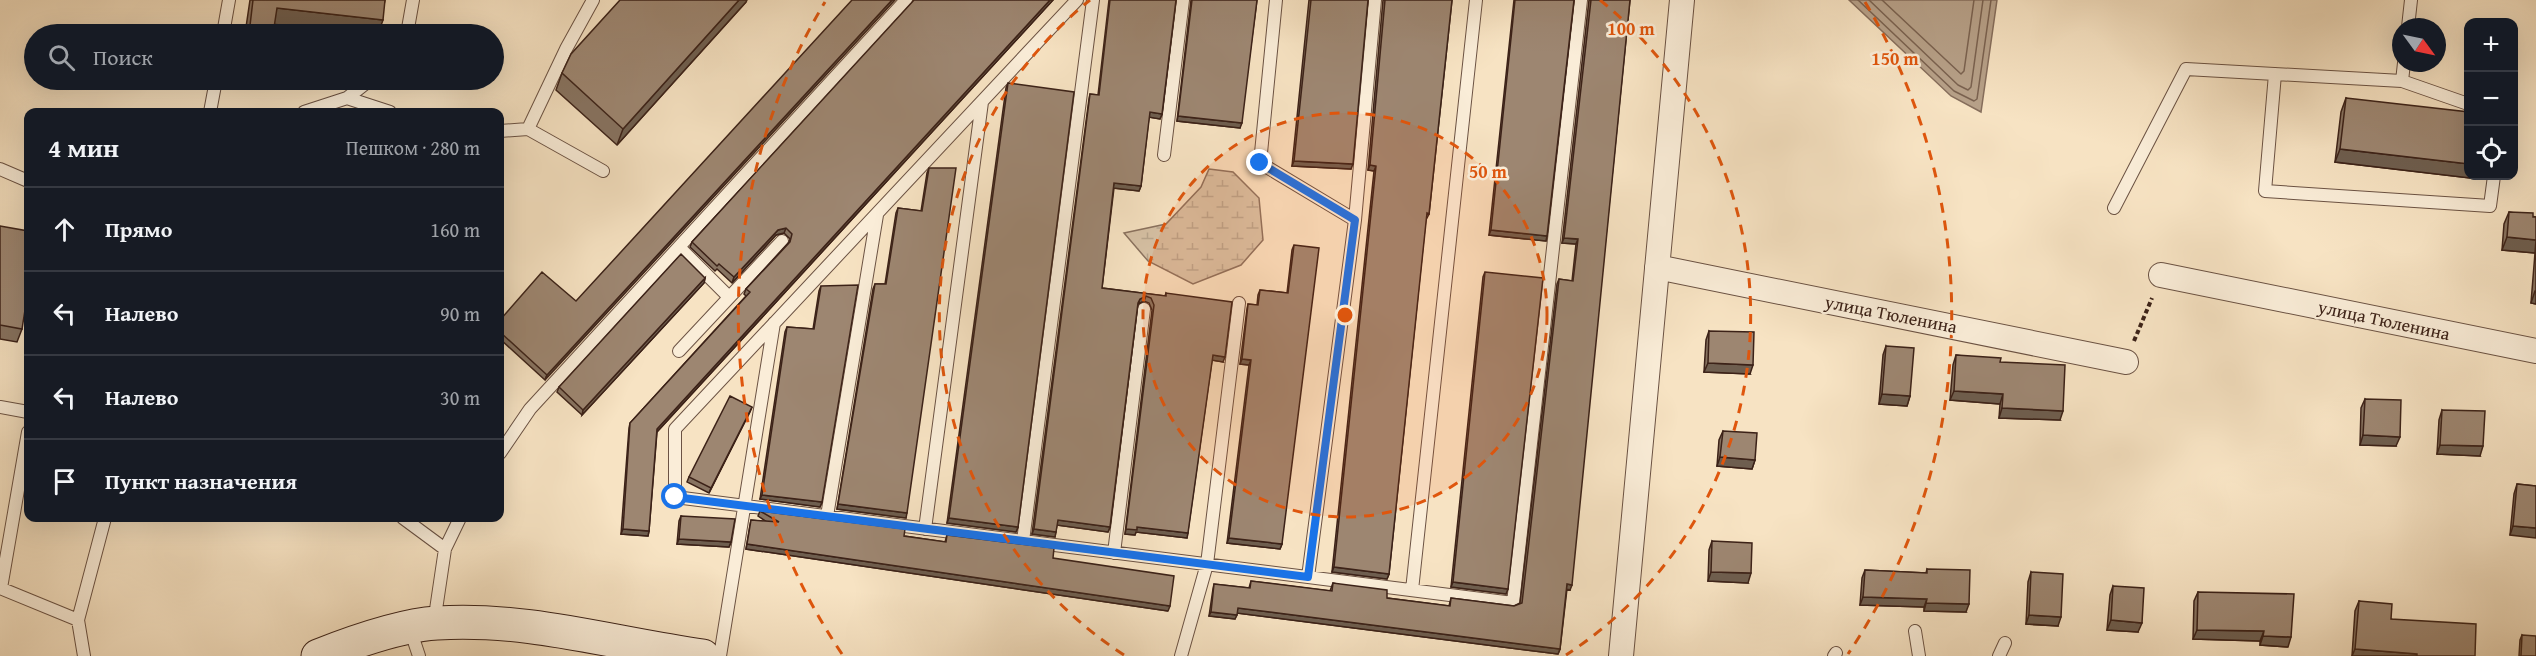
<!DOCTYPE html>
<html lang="ru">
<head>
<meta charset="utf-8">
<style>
	:root { --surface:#171b24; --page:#242831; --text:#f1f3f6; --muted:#9ea1a6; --line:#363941 }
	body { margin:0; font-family:"Gentium Book Plus",serif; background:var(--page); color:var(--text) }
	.controls { position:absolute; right:18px; top:18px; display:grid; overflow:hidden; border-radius:12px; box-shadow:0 6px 24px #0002 }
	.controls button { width:54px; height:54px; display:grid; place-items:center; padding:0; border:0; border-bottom:2px solid var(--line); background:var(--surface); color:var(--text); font:30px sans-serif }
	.compass { position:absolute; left:2392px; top:18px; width:54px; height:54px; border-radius:50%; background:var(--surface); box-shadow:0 6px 24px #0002; rotate:123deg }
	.stop { position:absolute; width:18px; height:18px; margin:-14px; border:4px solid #1a73e8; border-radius:50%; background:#fff }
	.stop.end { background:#1a73e8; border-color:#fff; box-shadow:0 2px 6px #0008 }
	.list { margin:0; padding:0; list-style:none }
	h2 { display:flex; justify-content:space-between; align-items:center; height:78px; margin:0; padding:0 24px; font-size:26px }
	h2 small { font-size:20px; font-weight:400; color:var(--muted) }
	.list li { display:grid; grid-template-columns:39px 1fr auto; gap:18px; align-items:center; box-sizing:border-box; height:84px; padding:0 24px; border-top:2px solid var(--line) }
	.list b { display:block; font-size:22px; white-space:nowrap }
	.list em { font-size:20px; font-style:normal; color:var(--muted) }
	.icon { flex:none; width:33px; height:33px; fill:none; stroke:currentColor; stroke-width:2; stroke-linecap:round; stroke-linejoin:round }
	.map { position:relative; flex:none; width:2536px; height:656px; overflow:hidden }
	.search { position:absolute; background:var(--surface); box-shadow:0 6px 24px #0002; left:24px; top:24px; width:480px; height:66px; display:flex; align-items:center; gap:15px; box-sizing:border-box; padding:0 21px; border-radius:33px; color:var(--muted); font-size:22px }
	.panel { position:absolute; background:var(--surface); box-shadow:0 6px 24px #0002; left:24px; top:108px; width:480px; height:414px; border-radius:12px }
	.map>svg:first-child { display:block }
	.wetland { fill:url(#wetland-marsh); stroke:#8a725f; stroke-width:1.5 }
	.water { fill:#b7a189; stroke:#866e5c; stroke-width:1.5 }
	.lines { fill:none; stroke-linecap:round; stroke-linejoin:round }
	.shore { stroke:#7a6250; stroke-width:1.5 }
	.lane-casing { stroke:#6b5243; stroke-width:14 }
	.street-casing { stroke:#6b5243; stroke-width:26 }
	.secondary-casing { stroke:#3c2218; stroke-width:35 }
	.path { stroke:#3c2218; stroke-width:4; stroke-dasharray:4.5 3; stroke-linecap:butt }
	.lane { stroke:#faedd8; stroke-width:12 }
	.street { stroke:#faedd8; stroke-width:24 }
	.secondary { stroke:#faedd8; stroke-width:33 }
	.wall { fill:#877361; stroke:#3c2218; stroke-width:1.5 }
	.shaded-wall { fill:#6e5e4f; stroke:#3c2218; stroke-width:1.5 }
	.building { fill:#9d8671; stroke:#3c2218; stroke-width:1.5 }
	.route { stroke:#1a73e8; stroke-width:8 }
	.ring { fill:none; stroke:#df560d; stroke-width:3; stroke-dasharray:10 8 }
	.labels { text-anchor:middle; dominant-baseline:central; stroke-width:5; stroke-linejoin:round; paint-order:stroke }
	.street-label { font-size:18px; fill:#3c2218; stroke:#faedd8 }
	.centre { fill:#df560d; stroke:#faedd8; stroke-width:3 }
	.ring-label { font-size:18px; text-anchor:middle; font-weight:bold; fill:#df560d; stroke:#faedd8; stroke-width:5; stroke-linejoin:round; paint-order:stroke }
</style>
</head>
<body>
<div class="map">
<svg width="2536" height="656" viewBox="0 0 2536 656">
	<defs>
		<pattern id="wetland-marsh" width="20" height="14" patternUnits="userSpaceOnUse" patternTransform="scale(1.5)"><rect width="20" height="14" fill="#d7c2a6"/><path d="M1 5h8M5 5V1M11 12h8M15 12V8" fill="none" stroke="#b9a68e"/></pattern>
	</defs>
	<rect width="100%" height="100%" fill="#f7e3c3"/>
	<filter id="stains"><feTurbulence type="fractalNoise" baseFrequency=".00333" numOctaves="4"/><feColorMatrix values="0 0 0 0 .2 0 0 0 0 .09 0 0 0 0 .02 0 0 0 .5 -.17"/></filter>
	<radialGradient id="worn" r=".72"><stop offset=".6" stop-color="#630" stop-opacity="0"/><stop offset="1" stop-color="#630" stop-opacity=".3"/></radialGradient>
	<path class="wetland" d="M1209,169L1233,172L1259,198L1263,240L1241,265L1193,284L1148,261L1124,233L1166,224L1201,187Z"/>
	<path class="water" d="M1849,0H1997L1981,112L1951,96Z"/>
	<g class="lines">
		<path class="shore" d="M1858,0L1954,91L1974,101L1977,99L1991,0
			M1869,0L1958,85L1968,90L1971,87L1983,0
			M1882,0L1961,74L1964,71L1974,0"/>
		<g class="lane-casing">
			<path id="lane" d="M593,0L566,49L528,129L603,171
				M1077,0L675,429V497L1513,603L1581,0
				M1276,0L1260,163L1355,220
				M2408,27L2411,0
				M223,34L229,0
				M407,34L413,0
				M2275,74L2265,191L2490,206L2494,176
				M2402,81L2468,104
				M347,98L390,112
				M210,112L216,80
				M304,112L347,98L370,80
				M500,131L528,129
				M1164,155L1183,0
				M0,169L28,181
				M2114,208L2186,69L2402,81L2404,63
				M679,247L729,297
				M679,351L782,241
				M0,407L28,412
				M500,453L530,409L906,0
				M827,516L877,215
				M403,518L445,549
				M925,529L982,102
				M1023,541L1093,0
				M1114,553L1144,309
				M1308,577L1355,220L1375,0
				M0,588L78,620
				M1,588L28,432
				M1412,590L1476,0
				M434,623L445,549L460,518
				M410,629L419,656
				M1915,631L1919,656
				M84,656L78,620L105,518
				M720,656L774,323
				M1181,656L1207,564L1239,303
				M1834,656L1836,653
				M1999,656L2005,643"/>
		</g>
		<g class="street-casing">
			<path id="street" d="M1657,267L2126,362
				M2161,275L2536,351
				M1621,656L1682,0"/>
		</g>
		<g class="secondary-casing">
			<path id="secondary" d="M318,656C351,643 402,625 437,623C527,617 615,644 703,656"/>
		</g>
		<path class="path" d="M2134,341L2152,298"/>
		<use href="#lane" class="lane"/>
		<use href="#street" class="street"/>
		<use href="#secondary" class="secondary"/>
	</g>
	<path class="wall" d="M250,0H385L378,34H365L275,24L273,34H245Z
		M1053,0L657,432L649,531L648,536L621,534L629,428L630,423L746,296L744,294L746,289L789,242L790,239L784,233L776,235L732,283L717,269L715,271L690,247L692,242L914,1Z
		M1109,0H1176L1162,114L1160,119L1149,117L1141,186L1139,191L1114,188L1102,288L1165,296L1166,293L1223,362L1212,360L1187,538L1136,532L1135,535L1125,534L1152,310L1149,303L1144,301L1138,304L1110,527L1108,532L1057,525L1055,537L1032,534L1089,99L1090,94L1098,95Z
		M1191,0H1257L1240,128L1177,121Z
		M1309,0H1368L1351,169L1292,166Z
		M1383,0H1452L1429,214L1427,218H1426L1389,574L1387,579L1332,572L1374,171L1368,170Z
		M1514,0H1574L1547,236L1546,241L1489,235Z
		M1589,0H1630L1570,590L1567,589L1560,649L1558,654L1237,613L1235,619L1209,616L1213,589L1214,584L1249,588L1251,581L1330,591L1333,583L1387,598L1449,606L1451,598L1514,606L1520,603L1557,284L1559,279L1572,281L1576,244L1562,243Z
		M746,2L617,145L556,90L562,73Z
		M1008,83L1018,527L1016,532L947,523L1006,88Z
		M2346,98L2469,176H2471L2470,178L2335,162L2341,112Z
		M929,168L906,518L837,509L873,289L875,284H885L896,213L898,208L921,211L927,173Z
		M2509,212L2536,217V304L2531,303L2535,253L2502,250L2504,224Z
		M0,226L22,329L17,342L0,339Z
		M1294,245L1282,544L1280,549L1227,543L1249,365L1240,364L1247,309L1248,304L1257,305L1258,295L1260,290L1287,293L1292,250Z
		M1485,272L1506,594L1451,587L1483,277Z
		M705,278L704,283L582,415L557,392L559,387Z
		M821,286L822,502L820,507L760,499L785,332L787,327L813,329L819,291Z
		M576,301L545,380L500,339V320Z
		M1709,331L1750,374L1704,372L1706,340Z
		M1886,346L1910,396L1907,406L1879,404L1883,355Z
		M1956,355L2000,362L2060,420L1999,418L2000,404L1950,400L1953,365Z
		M2365,399L2396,446L2360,445L2361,408Z
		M752,407L709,493L687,482L689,477Z
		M2442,410L2480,456L2437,454L2439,420Z
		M1723,431L1755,460L1752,469L1717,466L1719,440Z
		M2517,484L2536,486L2510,535L2514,494Z
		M760,511L904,536L945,542L947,535L1053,558L1168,611L746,549L750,525L751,520L767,522L758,516Z
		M681,516L731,542L729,547L677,544L679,521Z
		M1712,541L1748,583L1708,581L1709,550Z
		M1927,569L1966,612L1924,611V607L1860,605L1862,578L1865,570L1926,573Z
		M2031,572L2058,626L2026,624L2028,582Z
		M2113,586L2138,632L2107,630L2110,595Z
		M2198,592L2288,647L2260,645V641L2193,639L2194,601Z
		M2359,601L2391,619L2475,656H2352L2355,611Z
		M2522,635L2536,656H2519L2520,640Z"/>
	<path class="shaded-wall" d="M739,0H747L746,2L617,145L623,129Z
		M892,0H895L545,380L547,375Z
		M1050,0H1053L655,434L657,429Z
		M277,8L383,20L378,34H365L271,24Z
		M1150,112L1162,114L1160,119L1148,117Z
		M1178,116L1242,123L1240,128L1177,121Z
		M2340,149L2469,164V176H2471L2470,178L2335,162Z
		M1294,161L1353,164L1351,169L1292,166Z
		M1370,165L1376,166L1374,171L1368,170Z
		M1114,183L1141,186L1139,191L1113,188Z
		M786,228L784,233L776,235L732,283L734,277L778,230Z
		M1491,230L1547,236L1546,241L1489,235Z
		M2507,237L2536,240L2535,253L2502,250Z
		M1564,238L1578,239L1576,244L1562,243Z
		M705,278L704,283L582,415L583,410Z
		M2535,291H2536V304L2531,303Z
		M1146,296L1144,301L1138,304L1140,299Z
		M1213,355L1225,357L1223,362L1211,360Z
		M1242,359L1251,360L1249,365L1240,364Z
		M1708,363L1753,365L1750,374L1704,372Z
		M1954,391L2003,394L2000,404L1950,400Z
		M1882,394L1910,396L1907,406L1879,404Z
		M752,407L750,412L709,493L711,488Z
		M2002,408L2063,411L2060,420L1999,418Z
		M2363,435L2400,437L2396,446L2360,445Z
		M2440,445L2483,446L2480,456L2437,454Z
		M1720,457L1755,460L1752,469L1717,466Z
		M762,495L822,502L820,507L760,499Z
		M838,504L907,513L906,518L837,509Z
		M949,518L1018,527L1016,532L947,523Z
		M1058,520L1110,527L1108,532L1056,525Z
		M2513,526L2536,528V538L2510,535Z
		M1137,527L1188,533L1187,538L1136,532L1135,535L1125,534L1126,529Z
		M623,529L649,531L648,536L621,534Z
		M1034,529L1056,532L1055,537L1032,534Z
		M1229,538L1282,544L1280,549L1227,543Z
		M679,539L731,542L729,547L677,544Z
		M747,544L1170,606L1168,611L746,549Z
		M1334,567L1389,574L1387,579L1332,572Z
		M1711,572L1751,573L1748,583L1708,581Z
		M1453,582L1508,589L1506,594L1451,587Z
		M1567,584L1572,585L1570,590L1566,589Z
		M1863,597L1927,599L1924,607L1860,605Z
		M1926,603L1969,604L1966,612L1924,611Z
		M1238,608L1560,649L1558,654L1236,613Z
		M1211,612L1237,615L1235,619L1209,616Z
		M2029,615L2061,617L2058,626L2026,624Z
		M2111,620L2142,623L2138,632L2107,630Z
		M2197,630L2264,631L2260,641L2193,639Z
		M2263,636L2291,637L2288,647L2260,645Z
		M2355,649L2417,654L2416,656H2352Z"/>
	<path class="building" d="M253,0H385L383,20L277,8L273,34H249Z
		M620,0H739L623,129L562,73L571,54Z
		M852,0H892L547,375L500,332V320L542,272L576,301Z
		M914,0H1050L657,429L649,531L623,529L630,423L750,292L746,289L790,242L792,234L786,228L778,230L734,277L719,264L717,266L692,242Z
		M1110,0H1176L1162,114L1150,112L1141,186L1114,183L1102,288L1166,296V293L1232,302L1225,357L1213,355L1188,533L1137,527V530L1126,529L1154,305L1151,298L1146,296L1140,299L1138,303L1110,527L1058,520L1056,532L1034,529L1090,94L1099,95Z
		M1192,0H1257L1242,123L1178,116Z
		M1311,0H1368L1353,164L1294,161Z
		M1385,0H1452L1429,214L1427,213L1389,574L1334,567L1376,166L1370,165Z
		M1515,0H1574L1547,236L1491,230Z
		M1591,0H1630L1572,585L1567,584L1560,649L1238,608L1237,615L1211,612L1214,584L1250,588L1251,581L1332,591L1333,583L1387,590V598L1450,606L1451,598L1514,606L1522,603L1559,279L1573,281L1578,239L1564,238Z
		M1008,83L1074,92L1018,527L949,518Z
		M2346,98L2469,112V164L2340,149Z
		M929,168H956L907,513L838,504L875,284H886L898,208L922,211Z
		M2509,212L2533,213V217H2536V240L2507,237Z
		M0,226L28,231V291L22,329L0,325Z
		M1294,245L1319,248L1282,544L1229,538L1251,360L1242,359L1248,304L1258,305L1260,290L1288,293Z
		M681,254L705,278L583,410L559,387Z
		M1485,272L1543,278L1508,589L1453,582Z
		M858,285L822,502L762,495L787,327L814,329L821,286Z
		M1709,331L1754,332L1753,365L1708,363Z
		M1886,346L1914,348L1910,396L1882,394Z
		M1956,355L2001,358L2000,362L2065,365L2063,411L2002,408L2003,394L1954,391Z
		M730,396L752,407L711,488L689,477Z
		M2365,399L2401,400L2400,437L2363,435Z
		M2442,410L2485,411L2483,446L2440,445Z
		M1723,431L1757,433L1755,460L1720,457Z
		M2517,484L2536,486V528L2513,526Z
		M760,511L905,529L904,536L946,542L947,535L1054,548L1053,558L1174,576L1170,606L747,544L751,520L779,522Z
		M681,516L735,519L731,542L679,539Z
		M1712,541L1752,543L1751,573L1711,572Z
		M1927,569L1970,570L1969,604L1926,603L1927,599L1863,597L1865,570L1927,573Z
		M2031,572L2063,574L2061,617L2029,615Z
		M2113,586L2144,588L2142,623L2111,620Z
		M2198,592L2294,594L2291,637L2263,636L2264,631L2197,630Z
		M2359,601L2392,604L2391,619L2476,624L2475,656H2417V654L2355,649Z
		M2522,635L2536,636V656H2521Z"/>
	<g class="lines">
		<path class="route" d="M675,497L1308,577L1355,220L1260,163"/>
	</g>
	<circle cx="1345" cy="315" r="202" fill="#df560d" fill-opacity=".12"/>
	<g class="ring">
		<circle cx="1345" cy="315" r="202"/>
		<path d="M1124 655A405 405 0 0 1 1090 0M1600 0A405 405 0 0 1 1566 655"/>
		<path d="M842 654A607 607 0 0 1 825 2M1865 2A607 607 0 0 1 1848 654"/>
	</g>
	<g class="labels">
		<g class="street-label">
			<text transform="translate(1891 314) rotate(11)">улица Тюленина</text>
			<text transform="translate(2384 320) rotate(12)">улица Тюленина</text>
		</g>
	</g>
	<circle cx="1345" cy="315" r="9" class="centre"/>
	<g class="ring-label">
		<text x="1631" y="35">100 m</text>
		<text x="1895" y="65">150 m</text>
		<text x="1488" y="178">50 m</text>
	</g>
	<rect width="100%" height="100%" filter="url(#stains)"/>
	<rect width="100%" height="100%" fill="url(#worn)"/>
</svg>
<div class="controls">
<button>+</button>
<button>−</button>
<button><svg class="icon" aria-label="locate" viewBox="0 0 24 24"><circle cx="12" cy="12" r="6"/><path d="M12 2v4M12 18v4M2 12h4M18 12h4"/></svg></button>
</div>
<svg class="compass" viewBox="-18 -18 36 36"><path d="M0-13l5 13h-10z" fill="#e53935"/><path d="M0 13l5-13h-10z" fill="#9ea1a6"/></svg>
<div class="stop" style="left:675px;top:497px"></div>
<div class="stop end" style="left:1260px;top:163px"></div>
<div class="search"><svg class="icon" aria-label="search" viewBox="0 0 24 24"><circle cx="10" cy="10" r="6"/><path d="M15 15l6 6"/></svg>Поиск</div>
<section class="panel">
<h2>4 мин<small>Пешком · 280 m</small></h2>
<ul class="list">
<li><svg class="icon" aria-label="ahead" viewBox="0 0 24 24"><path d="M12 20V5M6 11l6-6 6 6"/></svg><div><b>Прямо</b></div><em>160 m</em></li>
<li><svg class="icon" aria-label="left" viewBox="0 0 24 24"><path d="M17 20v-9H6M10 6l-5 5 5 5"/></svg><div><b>Налево</b></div><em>90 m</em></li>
<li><svg class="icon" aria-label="left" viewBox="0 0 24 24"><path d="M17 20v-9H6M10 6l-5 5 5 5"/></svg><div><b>Налево</b></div><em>30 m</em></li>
<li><svg class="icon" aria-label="arrive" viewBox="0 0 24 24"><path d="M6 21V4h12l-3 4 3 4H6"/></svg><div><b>Пункт назначения</b></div></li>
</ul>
</section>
</div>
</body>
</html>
